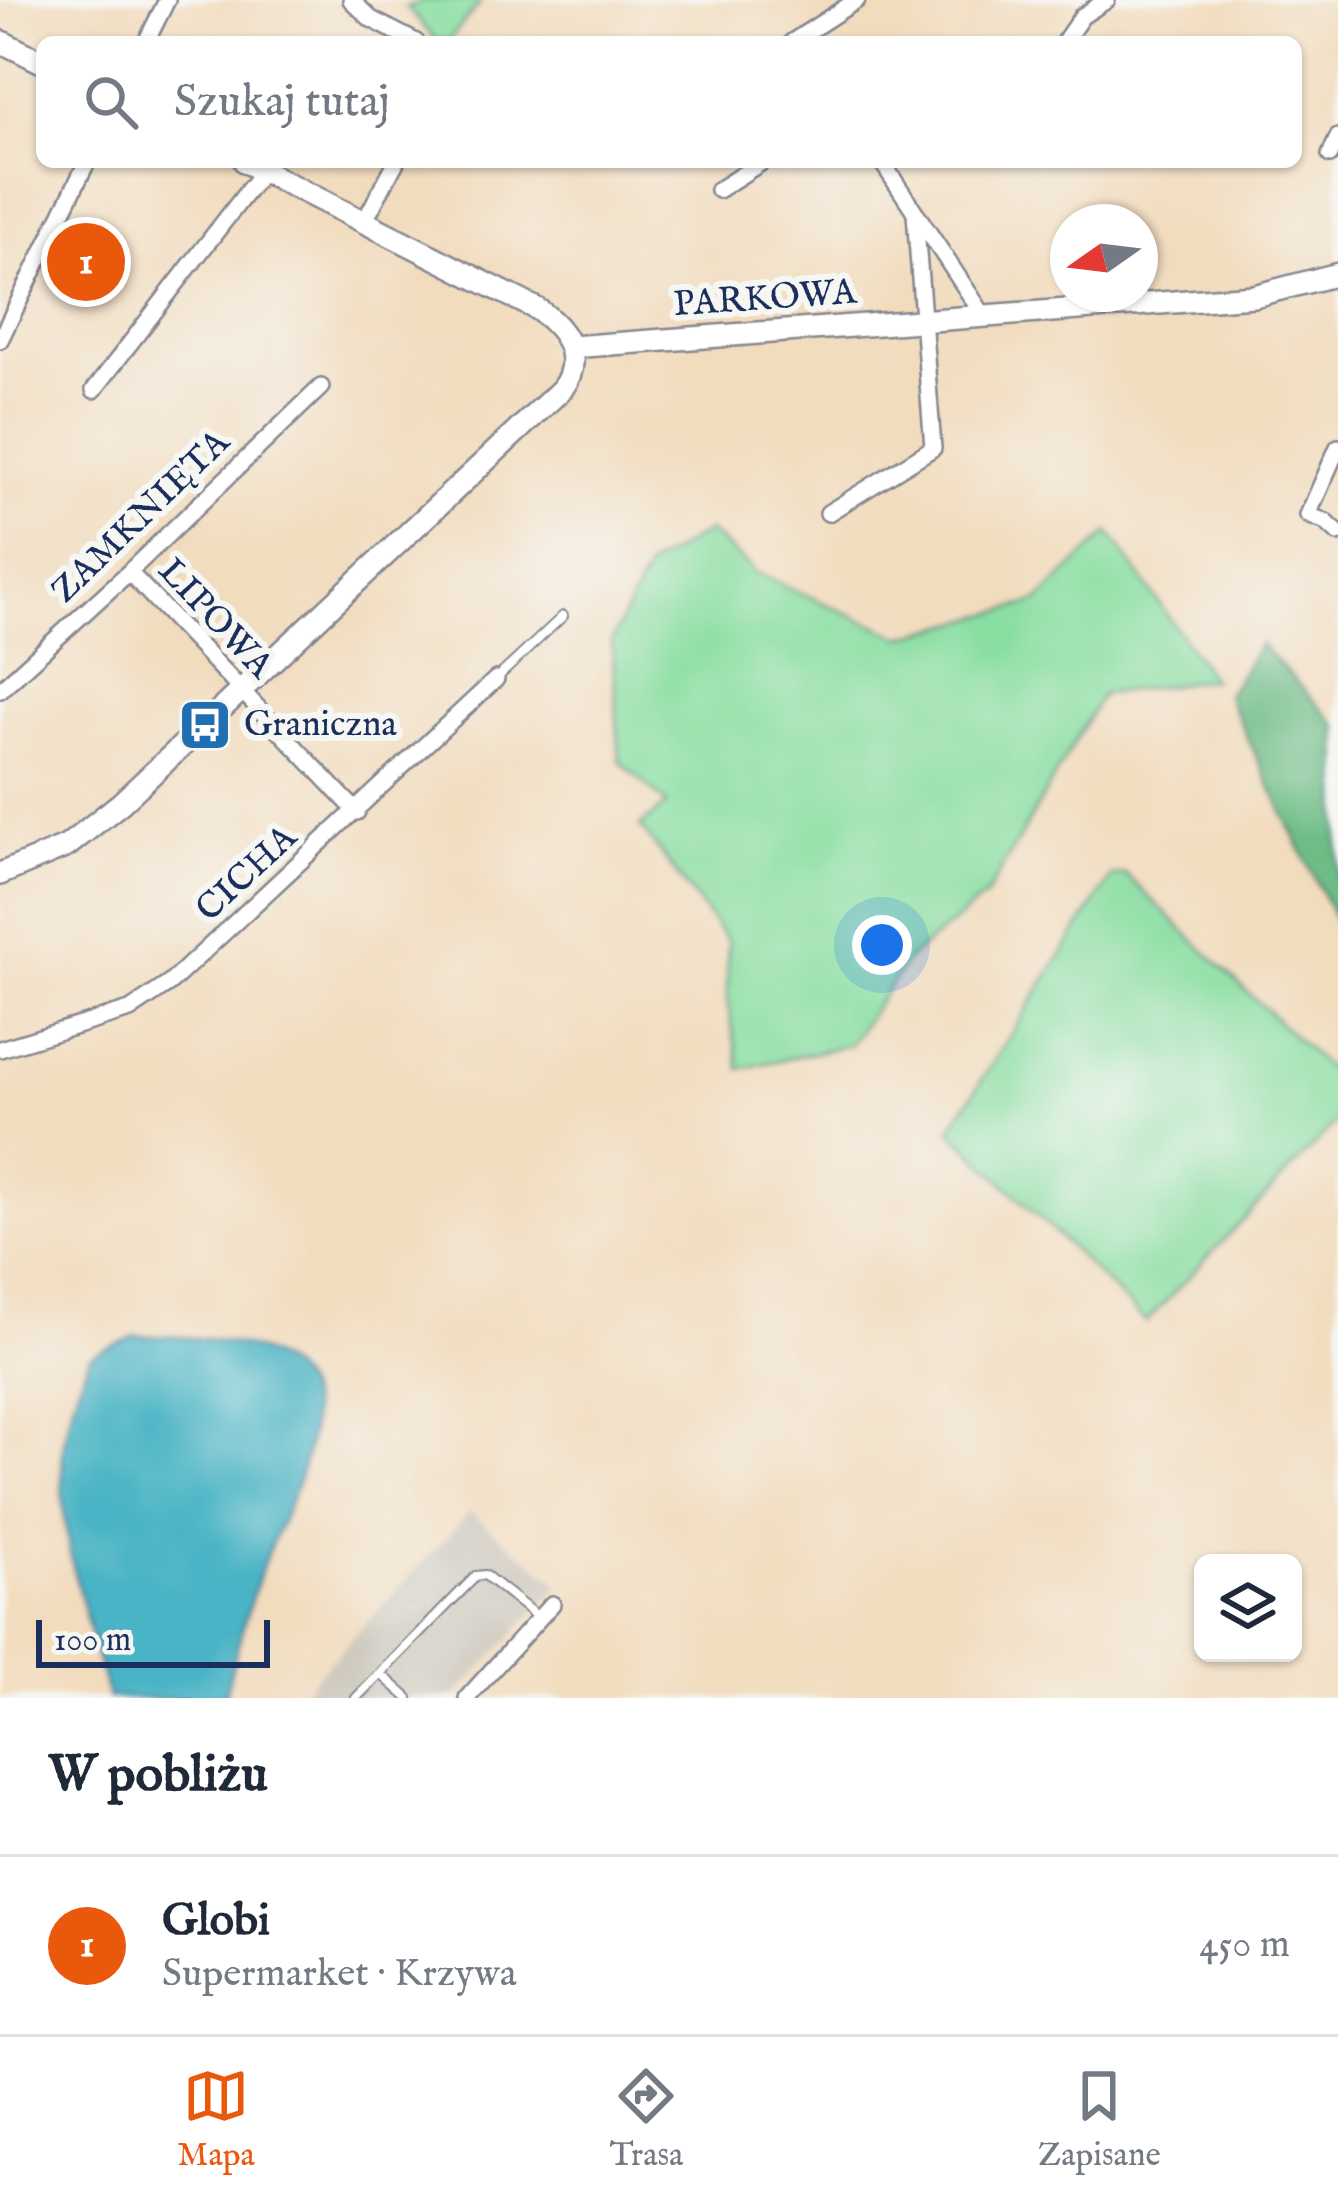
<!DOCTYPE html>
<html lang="pl">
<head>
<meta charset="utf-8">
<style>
	:root { --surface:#fff; --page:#f6f6f7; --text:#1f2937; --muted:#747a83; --line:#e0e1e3; --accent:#ea580c }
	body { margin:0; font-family:"IM FELL English",serif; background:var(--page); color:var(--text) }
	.controls { position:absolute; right:36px; bottom:36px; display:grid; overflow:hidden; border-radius:18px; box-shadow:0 3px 9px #0004 }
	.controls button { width:108px; height:108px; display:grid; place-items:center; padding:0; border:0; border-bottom:3px solid var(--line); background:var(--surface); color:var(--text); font:60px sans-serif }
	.compass { position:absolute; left:1050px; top:204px; width:108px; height:108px; border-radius:50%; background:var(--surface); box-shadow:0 3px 9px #0004; rotate:256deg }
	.scale { position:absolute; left:36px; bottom:30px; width:234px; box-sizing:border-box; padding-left:12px; border:6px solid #1b2f5e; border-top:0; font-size:33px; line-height:42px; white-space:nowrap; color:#1b2f5e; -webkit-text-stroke:9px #f6f6f2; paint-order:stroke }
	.you { position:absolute; left:882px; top:945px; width:42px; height:42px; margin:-30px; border:9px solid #fff; border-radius:50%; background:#1a73e8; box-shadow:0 0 0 18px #1a73e833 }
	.badge { display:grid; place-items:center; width:78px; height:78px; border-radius:50%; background:var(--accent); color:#fff; font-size:39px; font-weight:700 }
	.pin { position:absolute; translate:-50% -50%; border:6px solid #fff; box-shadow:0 3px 12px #0006 }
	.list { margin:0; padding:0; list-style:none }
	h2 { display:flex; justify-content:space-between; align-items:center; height:156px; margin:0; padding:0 48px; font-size:51px }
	h2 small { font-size:39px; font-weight:400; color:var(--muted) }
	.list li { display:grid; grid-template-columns:78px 1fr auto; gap:36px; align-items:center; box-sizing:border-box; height:180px; padding:0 48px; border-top:3px solid var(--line) }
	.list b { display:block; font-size:45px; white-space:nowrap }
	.list p { margin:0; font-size:39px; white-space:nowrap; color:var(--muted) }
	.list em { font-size:39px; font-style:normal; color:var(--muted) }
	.icon { flex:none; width:66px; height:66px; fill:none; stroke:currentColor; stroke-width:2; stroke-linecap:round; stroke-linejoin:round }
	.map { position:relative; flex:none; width:1338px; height:1698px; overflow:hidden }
	.search { position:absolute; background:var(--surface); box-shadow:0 3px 9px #0004; left:36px; right:36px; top:36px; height:132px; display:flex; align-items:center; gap:30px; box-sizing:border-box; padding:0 42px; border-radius:18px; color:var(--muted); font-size:45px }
	.sheet { height:336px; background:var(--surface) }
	nav { display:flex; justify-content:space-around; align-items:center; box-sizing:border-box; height:168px; border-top:3px solid var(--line); background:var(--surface); font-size:33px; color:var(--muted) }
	nav a { display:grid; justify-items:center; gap:6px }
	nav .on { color:var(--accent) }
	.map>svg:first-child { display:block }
	.industrial { fill:#c9c3b8 }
	.green { fill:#89dea1; stroke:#528680; stroke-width:3 }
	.forest { fill:#6ebd87; stroke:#447672; stroke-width:3 }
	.water { fill:#48b4c5; stroke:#327292; stroke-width:3 }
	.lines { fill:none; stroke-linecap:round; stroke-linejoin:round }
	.lane-casing { stroke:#86868e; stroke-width:12 }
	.street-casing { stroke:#86868e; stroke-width:20 }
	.secondary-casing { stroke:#86868e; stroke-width:26 }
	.lane { stroke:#fff; stroke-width:8 }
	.street { stroke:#fff; stroke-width:15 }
	.secondary { stroke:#fff; stroke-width:21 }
	.labels { text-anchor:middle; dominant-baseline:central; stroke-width:12; stroke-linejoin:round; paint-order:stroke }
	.street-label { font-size:36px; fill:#1b2f5e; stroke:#f6f6f2 }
	.poi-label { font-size:36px; fill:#1b2f5e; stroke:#f6f6f2; text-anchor:start }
</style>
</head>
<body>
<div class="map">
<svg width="1338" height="1698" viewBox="0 0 1338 1698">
	<rect width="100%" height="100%" fill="#f6f6f2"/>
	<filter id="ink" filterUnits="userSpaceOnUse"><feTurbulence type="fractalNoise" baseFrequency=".00833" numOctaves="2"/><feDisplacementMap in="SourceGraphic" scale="24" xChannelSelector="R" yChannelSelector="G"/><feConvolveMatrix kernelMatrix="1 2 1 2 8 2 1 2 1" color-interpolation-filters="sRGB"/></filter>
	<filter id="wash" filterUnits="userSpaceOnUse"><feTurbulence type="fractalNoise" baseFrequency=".004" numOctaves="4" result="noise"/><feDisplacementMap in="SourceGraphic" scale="48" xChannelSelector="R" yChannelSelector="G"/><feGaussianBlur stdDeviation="2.7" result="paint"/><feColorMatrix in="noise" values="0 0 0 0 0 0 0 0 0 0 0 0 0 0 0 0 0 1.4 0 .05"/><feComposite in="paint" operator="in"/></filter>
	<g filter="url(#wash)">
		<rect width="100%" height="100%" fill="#f2dcbe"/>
		<path class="industrial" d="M470,1512L560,1585L452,1698H296Z"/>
		<path class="green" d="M427,0H475L480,4L447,42H438L406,7Z
			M708,531L756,573L902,637L1037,602L1109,532L1212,679L1102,694L986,896L909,958L849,1045L740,1069L727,1000L728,942L640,826L667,804L620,761L612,640L648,567Z
			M1125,874L1338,1079V1120L1146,1322L950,1130L1112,876Z"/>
		<path class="forest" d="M1260,644L1338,726V927L1227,695Z"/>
		<path class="water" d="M135,1336C200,1336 323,1337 310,1433C304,1482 276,1527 260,1573C245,1614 235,1656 224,1698H108C88,1620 56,1535 63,1453C65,1419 77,1388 90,1356Z"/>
	</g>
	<g filter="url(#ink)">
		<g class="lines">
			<g class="lane-casing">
				<path id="lane" d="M497,678L563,616
					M381,1674L408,1698
					M356,1698L476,1576L485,1575L539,1618"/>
			</g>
			<g class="street-casing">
				<path id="street" d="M351,0L371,19L416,42
					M146,42L167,0
					M792,42L857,0
					M1064,42L1082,16L1107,0
					M1330,155L1338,137
					M882,162L984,316
					M718,190L762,162
					M364,222L396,162
					M0,340L87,162
					M94,390L263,171
					M1338,447L1308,515L1326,522L1338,533
					M828,513L933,448L915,214
					M129,572L357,812
					M0,690L129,572L321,387
					M0,1049L130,1010L170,983L496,679
					M467,1698L552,1604"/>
			</g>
			<g class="secondary-casing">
				<path id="secondary" d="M0,41L42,62
					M571,347L1254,296L1338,274
					M0,874L67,846L121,803L562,389C585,357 565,328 537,309L245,162"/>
			</g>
			<use href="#lane" class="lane"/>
			<use href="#street" class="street"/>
			<use href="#secondary" class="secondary"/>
		</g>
	</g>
	<defs>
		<g id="bus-square" transform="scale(2.7)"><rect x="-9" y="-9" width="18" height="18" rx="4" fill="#1f6fb2" stroke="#f6f6f2"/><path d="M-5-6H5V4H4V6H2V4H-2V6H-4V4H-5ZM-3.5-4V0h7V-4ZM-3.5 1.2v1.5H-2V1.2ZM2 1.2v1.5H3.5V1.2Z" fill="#fff"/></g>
	</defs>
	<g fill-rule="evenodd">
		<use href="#bus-square" x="205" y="725"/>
	</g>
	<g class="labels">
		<g class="street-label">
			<text transform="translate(765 299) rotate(-4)">PARKOWA</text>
			<text transform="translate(141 517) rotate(-44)">ZAMKNIĘTA</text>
			<text transform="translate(215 619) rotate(47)">LIPOWA</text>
			<text transform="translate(247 874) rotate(-43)">CICHA</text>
		</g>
		<g class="poi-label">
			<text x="244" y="725">Graniczna</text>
		</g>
	</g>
</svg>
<div class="controls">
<button><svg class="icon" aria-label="layers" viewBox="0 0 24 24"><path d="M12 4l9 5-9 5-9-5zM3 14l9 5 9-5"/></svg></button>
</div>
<svg class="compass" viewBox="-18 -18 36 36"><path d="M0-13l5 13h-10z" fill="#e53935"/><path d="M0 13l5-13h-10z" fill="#747a83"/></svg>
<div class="scale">100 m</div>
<div class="you"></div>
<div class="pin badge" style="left:86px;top:262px">1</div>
<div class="search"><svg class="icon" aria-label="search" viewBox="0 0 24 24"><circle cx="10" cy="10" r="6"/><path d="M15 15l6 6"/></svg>Szukaj tutaj</div>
</div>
<section class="sheet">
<h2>W pobliżu<small></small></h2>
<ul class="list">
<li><span class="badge">1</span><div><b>Globi</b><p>Supermarket · Krzywa</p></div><em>450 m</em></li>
</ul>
</section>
<nav>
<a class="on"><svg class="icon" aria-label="map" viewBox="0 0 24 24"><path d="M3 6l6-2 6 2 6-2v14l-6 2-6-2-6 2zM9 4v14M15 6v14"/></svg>Mapa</a>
<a><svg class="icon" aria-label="directions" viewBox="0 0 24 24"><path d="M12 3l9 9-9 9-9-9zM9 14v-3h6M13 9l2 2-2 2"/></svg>Trasa</a>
<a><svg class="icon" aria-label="saved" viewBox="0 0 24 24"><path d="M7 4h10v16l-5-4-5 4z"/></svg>Zapisane</a>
</nav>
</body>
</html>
